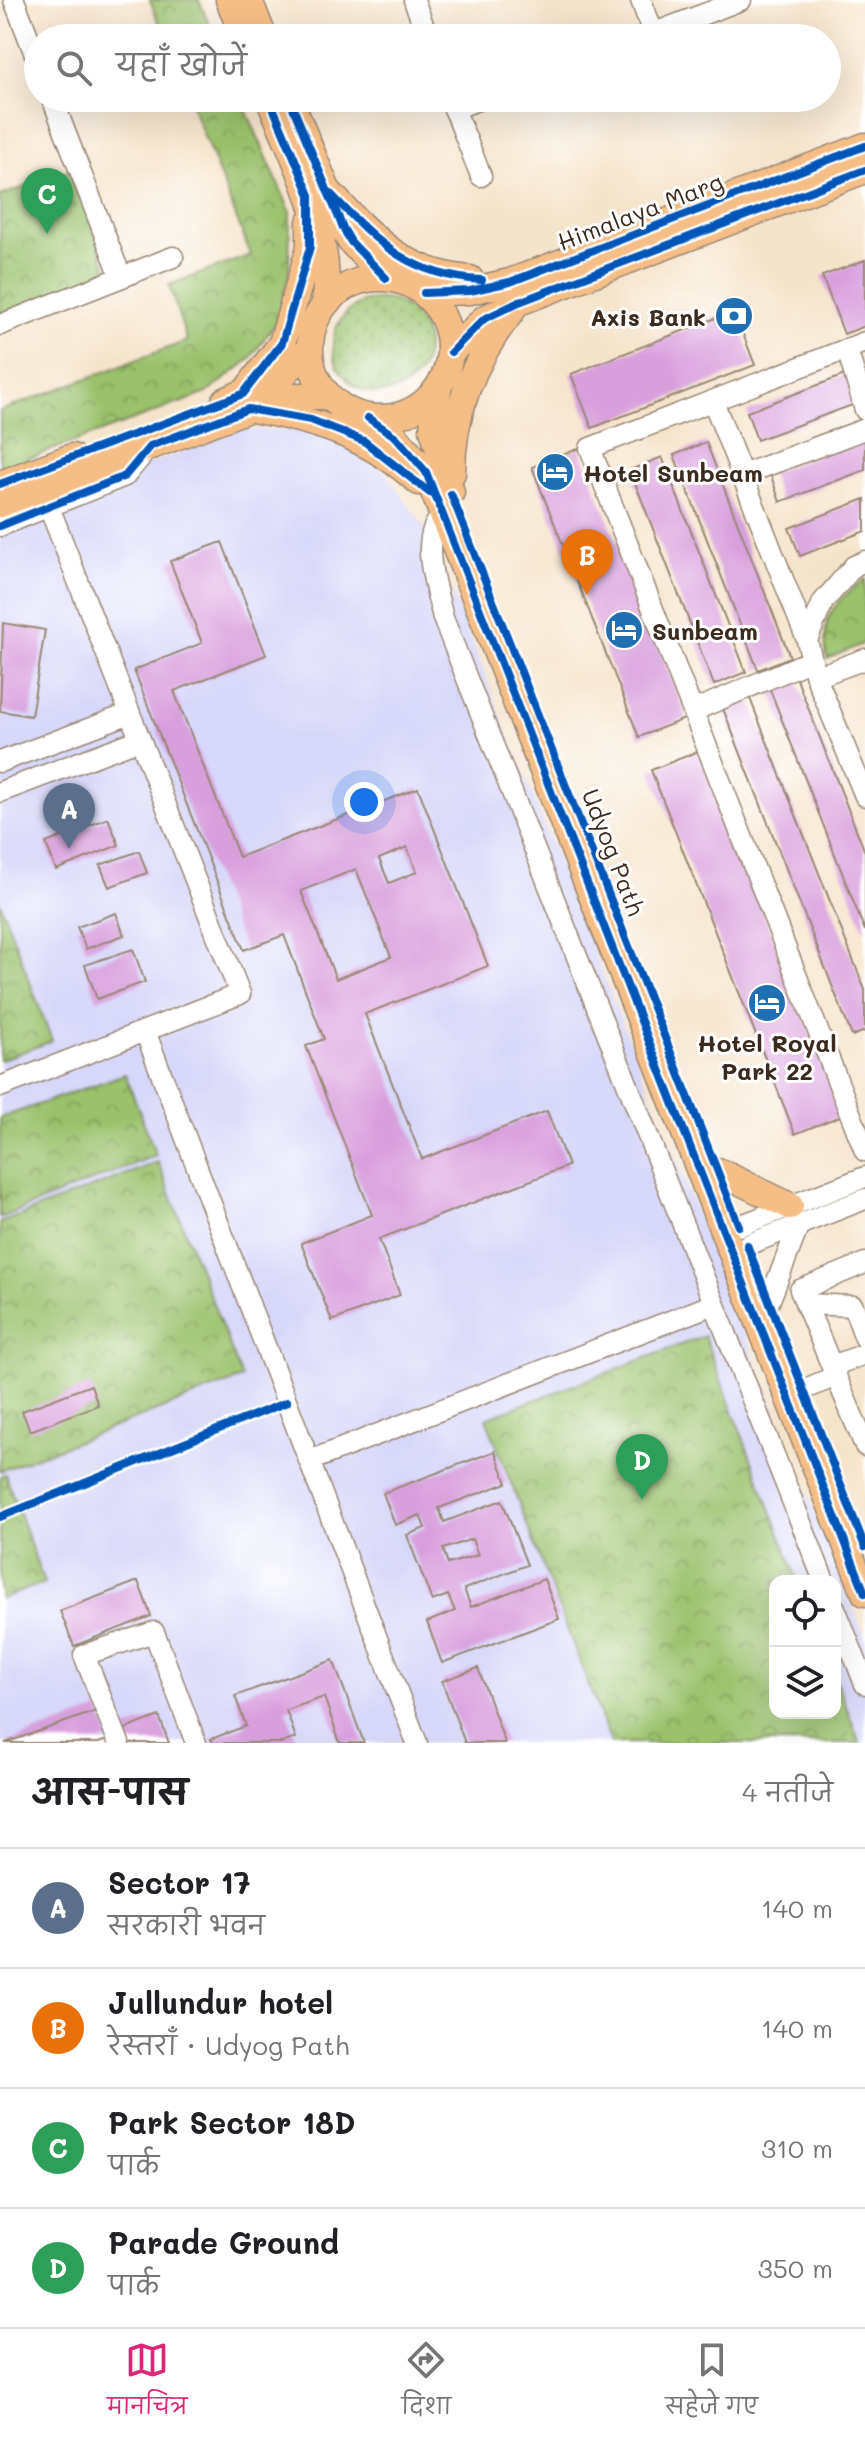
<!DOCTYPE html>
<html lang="hi">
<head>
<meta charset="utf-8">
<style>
	:root { --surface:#fff; --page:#f2f2f2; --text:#202124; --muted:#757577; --line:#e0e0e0; --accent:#db2777 }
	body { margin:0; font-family:Mali,"Playpen Sans Deva",sans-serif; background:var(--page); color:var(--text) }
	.controls { position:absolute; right:24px; bottom:24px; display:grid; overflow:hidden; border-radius:16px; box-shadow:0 8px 32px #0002 }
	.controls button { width:72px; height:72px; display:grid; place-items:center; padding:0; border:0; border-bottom:2px solid var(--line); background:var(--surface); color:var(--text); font:40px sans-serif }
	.you { position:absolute; left:364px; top:802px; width:28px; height:28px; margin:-20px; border:6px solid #fff; border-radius:50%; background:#1a73e8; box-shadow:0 0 0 12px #1a73e833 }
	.badge { display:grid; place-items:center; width:52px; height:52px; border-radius:50%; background:var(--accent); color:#fff; font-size:26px; font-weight:700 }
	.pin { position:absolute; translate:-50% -66px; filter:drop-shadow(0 2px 4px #0008) }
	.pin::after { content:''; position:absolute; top:42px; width:28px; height:24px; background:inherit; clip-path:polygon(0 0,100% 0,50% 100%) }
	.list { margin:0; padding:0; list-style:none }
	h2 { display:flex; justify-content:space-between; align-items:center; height:104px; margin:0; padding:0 32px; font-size:34px }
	h2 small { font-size:26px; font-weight:400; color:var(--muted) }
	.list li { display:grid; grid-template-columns:52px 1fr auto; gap:24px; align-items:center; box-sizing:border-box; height:120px; padding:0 32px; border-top:2px solid var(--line) }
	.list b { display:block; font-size:30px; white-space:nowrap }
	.list p { margin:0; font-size:26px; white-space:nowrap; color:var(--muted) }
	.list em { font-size:26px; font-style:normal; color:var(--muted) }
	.icon { flex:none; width:44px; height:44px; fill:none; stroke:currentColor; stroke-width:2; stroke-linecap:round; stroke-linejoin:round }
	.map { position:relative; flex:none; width:865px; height:1743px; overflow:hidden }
	.search { position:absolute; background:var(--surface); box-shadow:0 8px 32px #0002; left:24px; right:24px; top:24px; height:88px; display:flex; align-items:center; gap:20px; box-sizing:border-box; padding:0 28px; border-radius:44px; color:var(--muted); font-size:30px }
	.sheet { height:584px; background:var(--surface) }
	nav { display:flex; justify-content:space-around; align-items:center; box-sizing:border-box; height:112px; border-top:2px solid var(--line); background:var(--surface); font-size:22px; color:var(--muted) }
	nav a { display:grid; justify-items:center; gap:4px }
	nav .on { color:var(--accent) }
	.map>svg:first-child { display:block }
	.built { fill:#d7d7f8; fill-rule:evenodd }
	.grass { fill:url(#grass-dots); stroke:#6b7645; stroke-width:2 }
	.park { fill:url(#park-crowns); stroke:#6b7645; stroke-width:2 }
	.building { fill:#d8a0db; fill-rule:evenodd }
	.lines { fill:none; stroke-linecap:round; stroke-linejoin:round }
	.minor-casing { stroke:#988775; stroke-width:23 }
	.major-casing { stroke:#988775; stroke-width:29 }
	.minor { stroke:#fff; stroke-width:20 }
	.major { stroke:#f6be87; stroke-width:26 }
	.cycleway-casing { stroke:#fff; stroke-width:13 }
	.cycleway { stroke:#0057b8; stroke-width:8 }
	.labels { text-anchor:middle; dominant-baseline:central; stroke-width:6; stroke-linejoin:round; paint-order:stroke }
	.street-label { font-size:24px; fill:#3b2a1e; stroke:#fff }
	.poi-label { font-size:24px; font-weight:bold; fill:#3b2a1e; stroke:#fff; text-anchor:start }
</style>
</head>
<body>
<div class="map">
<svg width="865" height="1743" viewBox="0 0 865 1743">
	<defs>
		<pattern id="grass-dots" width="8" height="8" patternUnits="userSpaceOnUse" patternTransform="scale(2)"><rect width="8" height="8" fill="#9bc16c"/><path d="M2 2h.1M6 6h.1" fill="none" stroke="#809d58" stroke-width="1.8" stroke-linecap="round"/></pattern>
		<pattern id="park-crowns" width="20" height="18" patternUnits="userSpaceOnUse" patternTransform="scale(2)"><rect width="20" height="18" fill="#9bc16c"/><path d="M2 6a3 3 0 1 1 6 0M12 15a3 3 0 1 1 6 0" fill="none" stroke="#809d58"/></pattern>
	</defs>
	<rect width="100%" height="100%" fill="#fff"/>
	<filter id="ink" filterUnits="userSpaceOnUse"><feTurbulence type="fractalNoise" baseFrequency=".0125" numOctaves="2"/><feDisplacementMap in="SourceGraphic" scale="16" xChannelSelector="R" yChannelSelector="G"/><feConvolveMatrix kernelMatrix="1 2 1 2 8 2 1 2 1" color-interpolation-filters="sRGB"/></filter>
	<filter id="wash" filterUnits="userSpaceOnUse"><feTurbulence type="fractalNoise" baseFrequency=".006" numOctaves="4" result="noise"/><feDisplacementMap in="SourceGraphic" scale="32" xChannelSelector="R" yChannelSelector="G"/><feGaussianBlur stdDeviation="1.8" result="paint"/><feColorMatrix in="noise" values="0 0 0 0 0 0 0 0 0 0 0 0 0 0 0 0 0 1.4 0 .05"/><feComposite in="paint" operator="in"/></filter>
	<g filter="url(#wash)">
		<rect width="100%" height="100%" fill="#f5e4cc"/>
		<path class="built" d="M243,429L301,430L339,437L385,472L429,533L865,1638V1743H0V520ZM775,1581H835V1713H775Z"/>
		<path class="grass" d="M333 346a47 47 0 1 1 94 0a47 47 0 1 1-94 0Z"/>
		<path class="park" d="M150,0H199L215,38H165Z
			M189,98H241L290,211L289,275L275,324L249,360L207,393L0,469V411L187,341L169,285L251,255Z
			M71,170L108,271L0,314V196Z
			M865,579V643L827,659C820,617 832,604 865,579Z
			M0,902L52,1041L0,1060Z
			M125,1074L156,1155L0,1218V1118Z
			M158,1162L242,1378L0,1471V1223Z
			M704,1336L798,1581H775V1713H835V1677L860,1743H611L486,1418Z
			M5,1474L44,1583L0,1599V1476Z"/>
		<g id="blocks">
			<path class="building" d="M865,260V326L844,334L822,276Z
				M734,311L755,365L592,428L571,374Z
				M847,374L858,403L757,440L747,412Z
				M865,438V470L780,502L770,473Z
				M706,442L790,657L758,670L674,455Z
				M580,448L687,718L639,737L532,467Z
				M662,457L746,672L714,685L630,470Z
				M865,499V531L800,556L789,528Z
				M222,542L266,655L174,691L239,857L418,788L488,966L365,1014L422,1159L547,1111L568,1166L379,1239L400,1295L332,1321L301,1243L372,1215L306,1046L324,1039L284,935L244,950L134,670L202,643L170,561ZM407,847L417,872L389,883L379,859ZM356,869L391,957L336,979L301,891Z
				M3,623L45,630L31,716L0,711Z
				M796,677L865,852V931L769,687Z
				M749,696L865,990V1031L852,1036L722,706Z
				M699,751L843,1115L795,1134L651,770Z
				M108,818L119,845L56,870L46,843Z
				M139,851L147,873L109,887L100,865Z
				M116,913L124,935L86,949L77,927Z
				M133,949L145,982L97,999L85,965Z
				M91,1385L98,1405L30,1431L22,1411Z
				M495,1451L507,1483L439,1508L444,1522L502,1500L527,1565L464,1589L471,1607L544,1579L559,1619L442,1663L427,1622L455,1611L448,1595L432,1601L407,1535L425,1528L420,1515L395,1525L383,1493ZM472,1539L478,1555L448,1564L443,1549Z
				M138,1581L151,1616L74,1646L60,1611Z
				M333,1660L364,1743H340L324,1697L286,1710L296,1738L282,1743H213L211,1739L246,1726L235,1696Z
				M478,1668L505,1743H465L442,1681Z
				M99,1710L110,1739L98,1743H5Z
				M159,1716L169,1743H128L123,1730Z"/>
		</g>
	</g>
	<g filter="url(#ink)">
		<use href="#blocks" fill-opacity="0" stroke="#988775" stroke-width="2"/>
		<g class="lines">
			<g class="minor-casing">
				<path id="minor" d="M14,0L38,62
					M414,0L428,38
					M641,0L653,33
					M641,38L741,0
					M52,98L121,277
					M450,98L481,176
					M454,109L483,98
					M0,325L173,257
					M865,342L590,448L865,1151
					M847,349L865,410
					M713,401L807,640
					M742,475L865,429
					M443,515C417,537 437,590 443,618L824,1581
					M0,526L125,476L150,446
					M865,561L854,566L823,602L807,640L816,677L865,796
					M816,677L865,659
					M693,711L812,660
					M0,762L128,714
					M0,792L138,740
					M145,1031L417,1743
					M0,1087L240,994L49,507
					M739,1226L865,1177
					M747,1245L865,1199
					M865,1263L800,1290L865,1446
					M769,1302L799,1225
					M806,1304L853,1306L865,1338
					M832,1366L865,1354
					M803,1390L836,1376
					M309,1461L714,1304
					M835,1608L865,1684
					M119,1743L84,1655L154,1632L196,1743"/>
			</g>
			<g class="major-casing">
				<path id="major" d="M229,0L244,38
					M249,0L264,38
					M269,98C297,165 332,230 325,304
					M289,98L343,228L351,242L386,278
					M327,190C371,237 403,273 470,279
					M310 348a70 70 0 1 1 140 0a70 70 0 1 1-140 0Z
					M424,293L470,291L510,282L865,146
					M451,352L484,319L519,302L865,170
					M438,390L433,429L451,492
					M246,391L282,343L310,247V222
					M225,401L284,374L309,349
					M257,410C322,422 368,437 419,482
					M368,418L396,437L426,472L865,1593
					M452,473C452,413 474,358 512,311
					M0,484L72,457
					M0,504L248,409L293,396H328
					M718,1171L790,1206"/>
			</g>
			<use href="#minor" class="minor"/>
			<use href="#major" class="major"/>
			<g class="cycleway-casing">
				<path id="cycleway" d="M289,98L343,228L351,242L386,278
					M327,190C376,241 407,276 482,280
					M424,293L470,291L510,282L865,146
					M451,352L484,319L519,302L865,170
					M368,418L396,437L426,472L865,1593
					M0,484L243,394L282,343L310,247V195L269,98
					M451,494L739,1226
					M0,526L125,476L150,446L248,409L311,420L364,441L430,493
					M747,1245L865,1547
					M0,1517L287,1402"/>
			</g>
			<use href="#cycleway" class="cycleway"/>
		</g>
	</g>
	<defs>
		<g id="bank-disc" transform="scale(2)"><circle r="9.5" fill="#1f6fb2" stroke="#fff"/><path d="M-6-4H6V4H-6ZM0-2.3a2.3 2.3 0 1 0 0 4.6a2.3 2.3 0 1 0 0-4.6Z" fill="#fff"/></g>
		<g id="hotel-disc" transform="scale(2)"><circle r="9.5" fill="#1f6fb2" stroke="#fff"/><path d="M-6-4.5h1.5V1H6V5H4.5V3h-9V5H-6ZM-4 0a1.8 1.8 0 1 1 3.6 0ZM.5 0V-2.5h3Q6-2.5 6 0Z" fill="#fff"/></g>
	</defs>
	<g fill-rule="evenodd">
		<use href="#bank-disc" x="734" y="316"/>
		<use href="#hotel-disc" x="555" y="472"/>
		<use href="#hotel-disc" x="624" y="630"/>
		<use href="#hotel-disc" x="767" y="1003"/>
	</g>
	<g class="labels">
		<g class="street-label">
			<text transform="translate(640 211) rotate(-21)">Himalaya Marg</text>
			<text transform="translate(614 852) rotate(69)">Udyog Path</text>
		</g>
		<g class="poi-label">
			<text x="706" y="316" text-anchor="end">Axis Bank</text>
			<text x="583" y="472">Hotel Sunbeam</text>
			<text x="652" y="630">Sunbeam</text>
			<text x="767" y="1042" text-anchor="middle">Hotel Royal<tspan x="767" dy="28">Park 22</tspan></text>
		</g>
	</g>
</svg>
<div class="controls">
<button><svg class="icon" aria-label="locate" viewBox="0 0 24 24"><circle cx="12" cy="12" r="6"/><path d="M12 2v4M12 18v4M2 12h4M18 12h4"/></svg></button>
<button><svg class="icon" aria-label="layers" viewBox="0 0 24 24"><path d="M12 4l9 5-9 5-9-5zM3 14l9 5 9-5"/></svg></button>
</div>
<div class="you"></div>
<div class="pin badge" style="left:69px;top:849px;background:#5c6f8a">A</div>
<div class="pin badge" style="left:587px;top:595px;background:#e8710a">B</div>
<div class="pin badge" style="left:47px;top:234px;background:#2e9e5b">C</div>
<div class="pin badge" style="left:642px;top:1500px;background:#2e9e5b">D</div>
<div class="search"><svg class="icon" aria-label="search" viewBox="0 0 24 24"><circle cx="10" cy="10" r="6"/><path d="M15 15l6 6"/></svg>यहाँ खोजें</div>
</div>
<section class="sheet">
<h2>आस-पास<small>4 नतीजे</small></h2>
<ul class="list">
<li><span class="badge" style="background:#5c6f8a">A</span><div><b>Sector 17</b><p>सरकारी भवन</p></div><em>140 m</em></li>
<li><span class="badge" style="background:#e8710a">B</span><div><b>Jullundur hotel</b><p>रेस्तराँ · Udyog Path</p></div><em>140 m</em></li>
<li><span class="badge" style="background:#2e9e5b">C</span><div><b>Park Sector 18D</b><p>पार्क</p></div><em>310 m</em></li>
<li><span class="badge" style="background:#2e9e5b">D</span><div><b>Parade Ground</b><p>पार्क</p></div><em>350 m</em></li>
</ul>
</section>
<nav>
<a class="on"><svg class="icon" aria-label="map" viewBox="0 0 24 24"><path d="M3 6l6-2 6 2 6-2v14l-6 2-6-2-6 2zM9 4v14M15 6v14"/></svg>मानचित्र</a>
<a><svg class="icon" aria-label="directions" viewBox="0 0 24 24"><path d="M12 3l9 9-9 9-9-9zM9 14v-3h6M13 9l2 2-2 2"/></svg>दिशा</a>
<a><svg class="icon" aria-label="saved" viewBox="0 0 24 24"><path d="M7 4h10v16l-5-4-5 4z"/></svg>सहेजे गए</a>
</nav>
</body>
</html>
